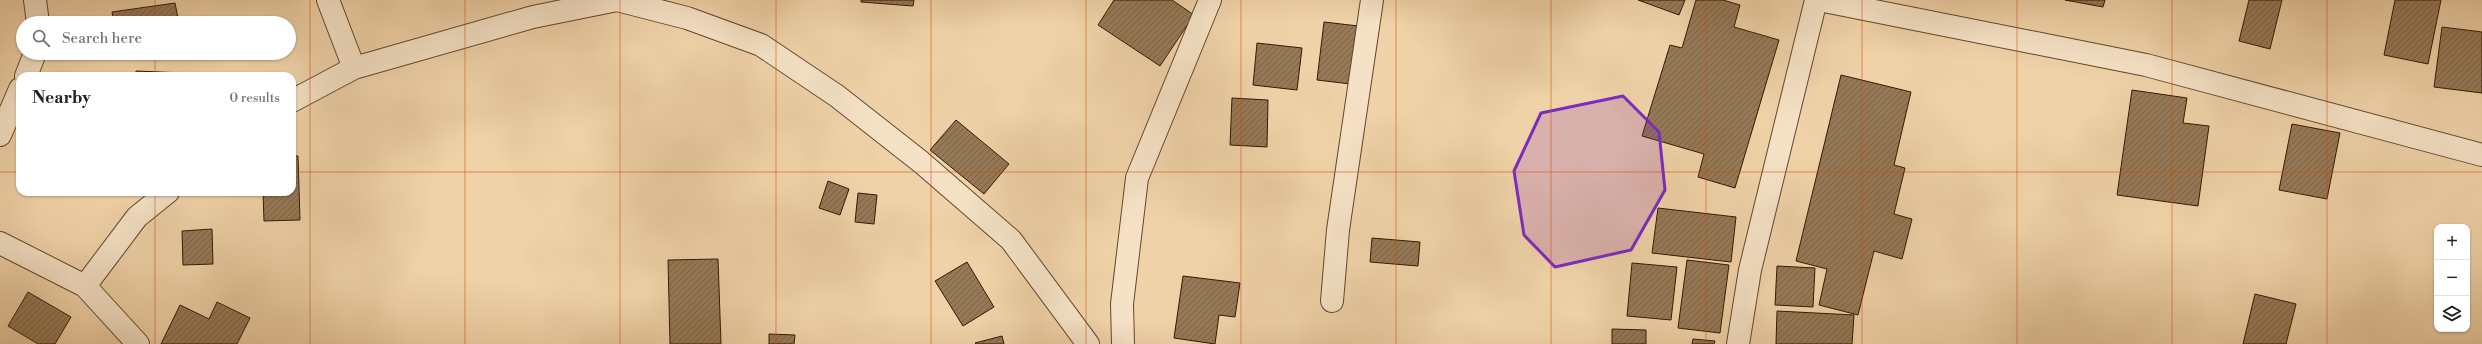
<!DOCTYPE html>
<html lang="en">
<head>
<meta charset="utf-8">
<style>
	:root { --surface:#fff; --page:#f2f2f2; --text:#202124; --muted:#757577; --line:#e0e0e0 }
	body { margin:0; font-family:"Libre Bodoni",serif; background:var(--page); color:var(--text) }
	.controls { position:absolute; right:12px; bottom:12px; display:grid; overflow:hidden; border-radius:8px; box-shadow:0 1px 3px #0004 }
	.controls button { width:36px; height:36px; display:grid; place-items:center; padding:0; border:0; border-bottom:1px solid var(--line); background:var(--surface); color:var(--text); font:20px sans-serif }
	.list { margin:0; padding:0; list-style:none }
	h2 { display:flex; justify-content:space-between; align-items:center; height:52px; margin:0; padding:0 16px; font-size:17px }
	h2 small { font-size:13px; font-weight:400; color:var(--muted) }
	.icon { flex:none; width:22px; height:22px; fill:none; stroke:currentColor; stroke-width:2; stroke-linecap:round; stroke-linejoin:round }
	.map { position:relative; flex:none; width:2482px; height:344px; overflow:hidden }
	.search { position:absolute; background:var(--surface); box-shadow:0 1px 3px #0004; left:16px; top:16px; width:280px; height:44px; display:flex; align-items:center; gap:10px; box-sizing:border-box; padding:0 14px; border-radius:22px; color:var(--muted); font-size:15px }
	.panel { position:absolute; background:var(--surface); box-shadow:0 1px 3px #0004; left:16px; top:72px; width:280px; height:124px; border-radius:12px }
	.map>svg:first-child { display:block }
	.building { fill:url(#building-hatch); stroke:#341900 }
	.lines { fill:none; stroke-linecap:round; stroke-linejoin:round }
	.minor-casing { stroke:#63472a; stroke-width:24 }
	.minor { stroke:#f5e2c6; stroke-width:22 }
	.marked { fill:#7b2cbf; fill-opacity:0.2; stroke:#7b2cbf; stroke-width:3; stroke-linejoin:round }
	.grid { fill:none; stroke:#cd4f0a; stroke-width:1; stroke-opacity:0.55 }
</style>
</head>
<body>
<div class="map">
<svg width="2482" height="344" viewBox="0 0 2482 344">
	<defs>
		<pattern id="building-hatch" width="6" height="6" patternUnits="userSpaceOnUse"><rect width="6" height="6" fill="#967957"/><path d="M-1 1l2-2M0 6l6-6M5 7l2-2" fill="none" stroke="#7b6246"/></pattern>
	</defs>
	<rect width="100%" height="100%" fill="#f0d2a8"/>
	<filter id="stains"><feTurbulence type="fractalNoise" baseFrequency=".005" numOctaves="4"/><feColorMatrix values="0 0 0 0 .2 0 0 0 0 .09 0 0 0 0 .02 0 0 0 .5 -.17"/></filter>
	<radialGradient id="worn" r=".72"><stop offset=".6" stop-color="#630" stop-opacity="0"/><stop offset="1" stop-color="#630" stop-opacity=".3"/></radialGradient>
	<path class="building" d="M861,0H914L913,6L861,2Z
		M1114,0H1172L1194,15L1160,66L1098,25Z
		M1638,0H1685L1679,15Z
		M1696,0H1723L1740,5L1734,27L1779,40L1735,188L1698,177L1704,154L1642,136L1670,45L1682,48Z
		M2065,0H2105L2103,7Z
		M2249,0H2282L2270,49L2239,41Z
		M2395,0H2441L2428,64L2384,55Z
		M175,3L179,23H114L112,12Z
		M1324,22L1367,27L1359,85L1317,80Z
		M2442,27L2482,32V93L2434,87Z
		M1257,43L1302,48L1297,90L1253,85Z
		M136,71L208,74V76H136Z
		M1841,75L1911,92L1894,165L1905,168L1894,214L1912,219L1902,259L1874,251L1858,315L1819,305L1827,269L1796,261Z
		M2132,90L2187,98L2183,123L2209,126L2198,206L2117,195Z
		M1232,98L1268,100L1267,147L1230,145Z
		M956,120L1009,164L984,194L930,150Z
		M2292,124L2340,133L2327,199L2279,190Z
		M292,156H298L300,220L264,221L263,192H292Z
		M828,181L849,189L840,215L819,208Z
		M858,193L877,195L874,224L855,222Z
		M1658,208L1736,217L1731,262L1652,253Z
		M212,229L213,264L183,265L182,231Z
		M1372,238L1420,242L1418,266L1370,262Z
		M718,259L721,344H670L668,260Z
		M1687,260L1729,265L1720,333L1678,328Z
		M967,262L994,307L963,326L935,281Z
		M1632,263L1677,267L1671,320L1627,316Z
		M1777,266L1815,268L1813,307L1775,305Z
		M1183,276L1240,283L1235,317L1219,315L1215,344L1174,338Z
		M28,292L71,317L55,344H38L8,326Z
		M2255,294L2296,304L2286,344H2243Z
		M217,302L250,318L237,344H161L180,305L209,319Z
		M1777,311L1854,315L1852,344H1776Z
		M1612,329L1646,330V344H1612Z
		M769,334L795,335L794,344H769Z
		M1002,336L1004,344H976L975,343Z
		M1693,339L1715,341L1714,344H1692Z"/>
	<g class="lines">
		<g class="minor-casing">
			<path id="minor" d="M35,0L38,23
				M328,0L354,68
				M1819,0L2146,65L2482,155
				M26,76L35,53
				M292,101L354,68L533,17L617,0L687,18L761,45L837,96L921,162L1011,240L1088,344
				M0,135L20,89
				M0,243L85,286L138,344
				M85,286L137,217L168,192
				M1332,301L1338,230L1372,0
				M1123,344L1122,304L1137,178L1210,0
				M1738,344L1750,270L1816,0"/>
		</g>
		<use href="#minor" class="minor"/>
	</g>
	<path class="marked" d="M1623,96L1659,132L1665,190L1631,250L1555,267L1524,235L1514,171L1541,113Z"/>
	<path class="grid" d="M155,0V23M310,0V344M465,0V344M620,0V344M776,0V344M931,0V344M1086,0V344M1241,0V344M1396,0V344M1551,0V344M1706,0V344M1862,0V344M2017,0V344M2172,0V344M2327,0V344M155,53V76M0,172H20M292,172H2482M155,192V344"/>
	<rect width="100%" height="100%" filter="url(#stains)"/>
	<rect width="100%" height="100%" fill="url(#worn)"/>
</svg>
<div class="controls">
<button>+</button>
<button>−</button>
<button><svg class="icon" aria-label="layers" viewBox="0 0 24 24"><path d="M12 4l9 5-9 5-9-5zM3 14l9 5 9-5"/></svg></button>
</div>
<div class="search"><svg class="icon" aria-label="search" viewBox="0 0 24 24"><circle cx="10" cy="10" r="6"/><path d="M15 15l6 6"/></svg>Search here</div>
<section class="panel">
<h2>Nearby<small>0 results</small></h2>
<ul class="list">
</ul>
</section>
</div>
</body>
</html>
